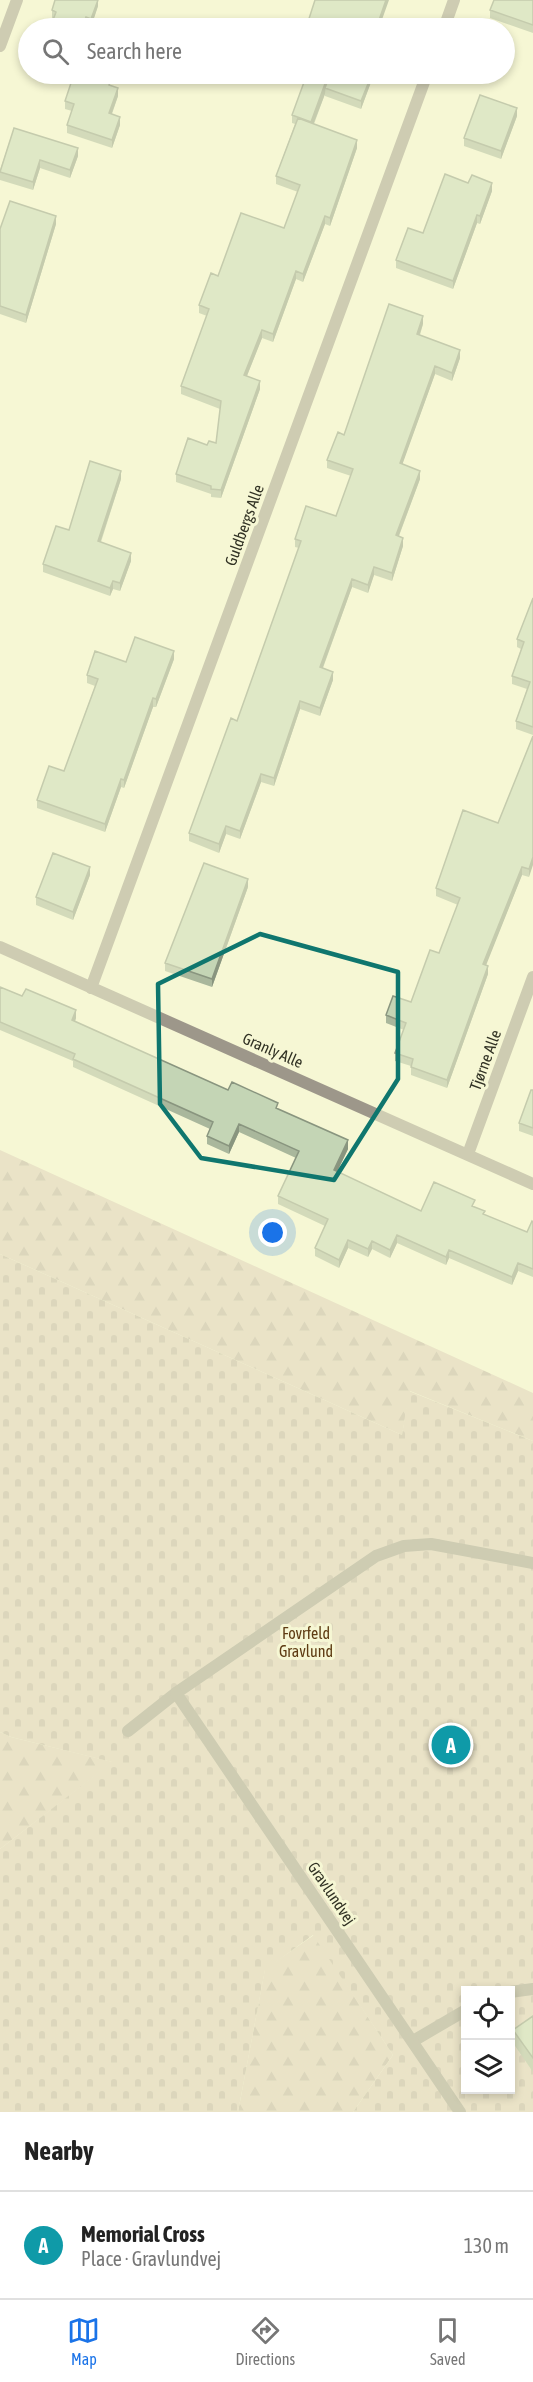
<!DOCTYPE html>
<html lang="en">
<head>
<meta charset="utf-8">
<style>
	:root { --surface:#fff; --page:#f6f6f6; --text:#222; --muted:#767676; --line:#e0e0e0; --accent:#1a73e8 }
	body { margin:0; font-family:"Asap Condensed",sans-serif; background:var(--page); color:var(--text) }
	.controls { position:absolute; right:18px; bottom:18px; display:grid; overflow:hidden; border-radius:0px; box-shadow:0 3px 9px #0003 }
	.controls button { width:54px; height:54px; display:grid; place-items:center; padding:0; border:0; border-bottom:2px solid var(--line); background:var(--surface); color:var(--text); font:30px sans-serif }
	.you { position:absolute; left:273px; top:1233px; width:21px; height:21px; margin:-15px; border:4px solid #fff; border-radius:50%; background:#1a73e8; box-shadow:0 0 0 9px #1a73e833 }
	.badge { display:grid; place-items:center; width:39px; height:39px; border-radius:50%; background:var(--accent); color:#fff; font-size:20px; font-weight:700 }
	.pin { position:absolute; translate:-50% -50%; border:3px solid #fff; box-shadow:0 2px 6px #0006 }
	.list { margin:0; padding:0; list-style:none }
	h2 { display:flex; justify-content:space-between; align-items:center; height:78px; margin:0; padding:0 24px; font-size:26px }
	h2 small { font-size:20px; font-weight:400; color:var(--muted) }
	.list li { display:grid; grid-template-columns:39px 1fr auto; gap:18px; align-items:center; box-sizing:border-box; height:108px; padding:0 24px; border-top:2px solid var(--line) }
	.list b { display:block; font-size:22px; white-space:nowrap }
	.list p { margin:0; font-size:20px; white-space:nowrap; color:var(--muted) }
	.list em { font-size:20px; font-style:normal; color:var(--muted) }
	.icon { flex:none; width:33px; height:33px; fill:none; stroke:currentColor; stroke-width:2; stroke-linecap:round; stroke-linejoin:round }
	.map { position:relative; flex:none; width:533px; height:2112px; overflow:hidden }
	.search { position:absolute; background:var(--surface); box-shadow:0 3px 9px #0003; left:18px; right:18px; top:18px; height:66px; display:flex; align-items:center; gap:15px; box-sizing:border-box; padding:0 21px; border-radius:33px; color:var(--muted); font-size:22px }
	.sheet { height:186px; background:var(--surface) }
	nav { display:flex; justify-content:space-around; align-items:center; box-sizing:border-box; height:84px; border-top:2px solid var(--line); background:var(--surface); font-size:16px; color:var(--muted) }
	nav a { display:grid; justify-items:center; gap:3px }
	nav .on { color:var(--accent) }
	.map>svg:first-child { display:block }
	.forest { fill:url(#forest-firs) }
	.cemetery { fill:url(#cemetery-stones); fill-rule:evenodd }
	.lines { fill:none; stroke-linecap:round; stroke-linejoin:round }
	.service { stroke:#9d978a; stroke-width:12 }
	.minor { stroke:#9d978a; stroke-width:12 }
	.wall { fill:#a9b79c }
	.shaded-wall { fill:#89957f }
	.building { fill:#c4d5b5; stroke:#89957f; stroke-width:1.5 }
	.marked { fill:none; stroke:#0f766e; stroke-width:4.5; stroke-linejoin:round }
	.labels { text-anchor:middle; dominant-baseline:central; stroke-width:6; stroke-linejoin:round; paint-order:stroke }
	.street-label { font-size:16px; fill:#313224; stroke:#f6f7d4 }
	.park-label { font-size:16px; fill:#5e3b12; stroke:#f6f7d4 }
</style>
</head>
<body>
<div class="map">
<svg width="533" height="2112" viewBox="0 0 533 2112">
	<defs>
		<pattern id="forest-firs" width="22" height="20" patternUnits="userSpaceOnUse" patternTransform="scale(1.5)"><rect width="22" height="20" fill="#dbcab9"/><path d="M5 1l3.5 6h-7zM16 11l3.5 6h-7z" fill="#bcae9f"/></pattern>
		<pattern id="cemetery-stones" width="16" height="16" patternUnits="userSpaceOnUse" patternTransform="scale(1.5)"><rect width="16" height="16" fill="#dbcab9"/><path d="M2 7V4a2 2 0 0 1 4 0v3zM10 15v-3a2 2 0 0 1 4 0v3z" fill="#bcae9f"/></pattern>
	</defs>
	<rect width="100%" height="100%" fill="#f6f7d4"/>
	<path class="forest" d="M0,1150L533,1393V1441L410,1391L402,1435L0,1254Z
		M0,1732L11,1737L113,1762L0,1849Z
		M314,1935L393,2055L353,2112H238L265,1969Z"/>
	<path class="cemetery" d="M0,1254L402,1435L409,1391L533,1441V2112H353L393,2055L313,1935L265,1970L238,2112H0V1849L112,1762L11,1737L0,1732ZM466,1990H510V2090H466Z"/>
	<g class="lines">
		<path class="service" d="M128,1731L176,1693L376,1556L404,1546L431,1544L533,1563
			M510,1992L533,1989
			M413,2041L466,2010"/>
		<path class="minor" d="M444,28L454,0
			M0,46L17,0
			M0,947L533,1184
			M91,988L427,74
			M468,1154L533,977
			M176,1693L460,2112"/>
	</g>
	<path class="wall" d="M98,0V6L91,27L52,19V10Z
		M533,0V33L490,18V10Z
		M374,74L361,109L325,96V94L314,124L357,148L330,226L325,224L303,282L296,279L273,342L262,338L247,376L260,389L221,498L211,497V494L176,482V474L207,445L216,443L220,409L181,394V386L207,316L199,313V305L218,276L284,228L298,192L276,184V176L295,124L292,123V115L326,81Z
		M111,85L118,96L112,114L120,125L112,148L67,133V125L72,111L65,109V101Z
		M517,116L501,159L464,146V138Z
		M14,128L78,156L70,178L40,168L33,190L0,180V170Z
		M468,183L492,191L480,224L477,223L453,289L396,268V260L423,233Z
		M56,224L26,323L0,314V229Z
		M423,324L420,335L460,358L452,381L435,374L402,464L420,479L399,536L403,546L392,581L374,575L368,593L352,587L323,668L333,680L320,716L300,709L274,786L261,782L240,839L226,834L219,853L189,841V833L237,721L299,548L295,547V539L336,516L351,476L327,468V460L344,435Z
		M121,479L101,542L131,561L120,591L113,589L110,596L43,572V564L69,530Z
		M533,598V735L516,729V721L527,689L512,684V676L521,649L517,647V639Z
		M174,659L156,707H153L124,788L121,787L105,832L37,808V800L64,771L95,686L87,683V675L126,662Z
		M533,736L529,877L522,875L485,966L488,974L447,1088L411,1075V1066L395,1061V1053L404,1030L386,1023V1015L411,1002L439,953L458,905L436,896V888L498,823Z
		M90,875L73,920L36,905V897Z
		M248,887L212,987L165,971V963Z
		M0,987L76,1018L75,1022L228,1090L278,1109L348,1149L337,1172L421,1211L475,1207L485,1215L527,1232L533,1222V1277L518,1271L512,1285L449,1258L446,1265L397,1243L390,1258L372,1249L368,1257L348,1248L339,1268L315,1256V1248L325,1226L278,1204V1196L296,1158L239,1132L229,1154L207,1144V1136L210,1129L73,1067V1061L0,1030Z
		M533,1090V1136L519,1131V1123Z
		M533,2016V2072L513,2043V2030Z"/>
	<path class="shaded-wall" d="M98,0V6L91,27V19Z
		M386,0H389L379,28L378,23Z
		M86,17V25L85,28H82Z
		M372,74H374L361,109V101Z
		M326,81L325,94L311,130V122Z
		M118,88V96L109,121V113Z
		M517,108V116L501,159V151Z
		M120,117V125L112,148V140Z
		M357,140V148L330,226V218Z
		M78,148V156L70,178V170Z
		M40,160V168L33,190V182Z
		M492,183V191L480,224V216Z
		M477,215V223L453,289V281Z
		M56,216V224L26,323V315Z
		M325,216V224L303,282V274Z
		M296,271V279L273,342V334Z
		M423,316V324L417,342V334Z
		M262,330V338L244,383V375Z
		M460,350V358L452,381V373Z
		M435,366V374L400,471V463Z
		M260,381V389L221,498V490Z
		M121,471V479L98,549V541Z
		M420,471V479L396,543V535Z
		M403,538V546L392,581V573Z
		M131,553V561L120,591V583Z
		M374,567V575L368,593V585Z
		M352,579V587L320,675V667Z
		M113,581V589L110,596V588Z
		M174,651V659L156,707V699Z
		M333,672V680L320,716V708Z
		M153,698V707L124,788V780Z
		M300,701V709L274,786V778Z
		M261,774V782L240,839V831Z
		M121,779V787L105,832V824Z
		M226,826V834L219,853V844Z
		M533,857V865L529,877V869Z
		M90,867V875L73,920V912Z
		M522,867V875L483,973V964Z
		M248,879V887L212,987V979Z
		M488,966V974L447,1088V1080Z
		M76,1010V1018L72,1028V1020Z
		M239,1124V1132L229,1154V1146Z
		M348,1140V1149L334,1178V1170Z
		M397,1235V1243L390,1258V1250Z
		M348,1240V1248L339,1268V1260Z
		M372,1241V1249L368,1257V1249Z
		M449,1250V1258L446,1265V1257Z
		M518,1263V1271L512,1285V1277Z"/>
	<path class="building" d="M55,0H98L91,19L86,17L82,28H50L56,12L52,10Z
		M315,0H386L378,23L386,25L385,28H306Z
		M494,0H533V25L490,10Z
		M74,74H97L111,78L109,85L118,88L109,113L120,117L112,140L67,125L74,104L65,101Z
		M307,74L326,81L311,122L292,115Z
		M330,74H372L361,101L325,88Z
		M480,95L517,108L501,151L464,138Z
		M298,118L357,140L330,218L325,216L303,274L296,271L273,334L262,330L244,375L260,381L221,490L211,489V486L176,474L188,438L207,445L209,441L216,443L221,401L181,386L209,309L199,305L211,273L218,276L241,213L284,228L300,185L276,176Z
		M14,128L78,148L70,170L40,160L33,182L0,172Z
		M445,174L468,183L472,175L492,183L480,216L477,215L453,281L396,260L408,228L423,233Z
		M10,201L56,216L26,315L0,306V229Z
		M389,304L423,316L417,334L460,350L452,373L435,366L400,463L420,471L396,535L403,538L392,573L374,567L368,585L352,579L320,667L333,672L320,708L300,701L274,778L261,774L240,831L226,826L219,844L189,833L231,718L237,721L270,628L301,541L295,539L306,506L336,516L353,469L327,460L338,432L344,435Z
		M90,461L121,471L98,541L131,553L120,583L113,581L110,588L43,564L56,526L69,530Z
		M533,598V727L516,721L530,682L512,676L524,642L517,639Z
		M135,637L174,651L156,699L153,698L124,780L121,779L105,824L37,800L49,766L64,771L98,679L87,675L95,651L126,662Z
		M533,736V857L529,869L522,867L483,964L488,966L447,1080L411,1067L413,1059L395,1053L406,1023L386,1015L393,996L411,1002L430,950L439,953L460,898L436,888L463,810L498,823Z
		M53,853L90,867L73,912L36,897Z
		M204,863L248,879L212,979L165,963Z
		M0,987L22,996L26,989L76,1010L72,1020L228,1090L232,1082L278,1103L276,1108L348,1140L334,1170L421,1211L434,1182L475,1200L472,1206L485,1211L483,1214L527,1232L532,1221L533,1222V1269L518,1263L512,1277L449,1250L446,1257L397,1235L390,1250L372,1241L368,1249L348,1240L339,1260L315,1248L328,1219L278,1196L299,1151L239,1124L229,1146L207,1136L213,1122L73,1059L75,1054L0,1022Z
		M531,1090H533V1128L519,1123Z
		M533,2016V2058L513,2030Z"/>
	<path d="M0 0H533V2112H0ZM260,934L398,972V1079L334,1180L201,1158L160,1104L158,984Z" fill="#f6f7d4" fill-opacity=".55" fill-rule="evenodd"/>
	<path class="marked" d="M260,934L398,972V1079L334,1180L201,1158L160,1104L158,984Z"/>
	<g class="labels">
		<g class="street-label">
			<text transform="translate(244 525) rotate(-70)">Guldbergs Alle</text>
			<text transform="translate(273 1050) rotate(24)">Granly Alle</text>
			<text transform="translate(485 1060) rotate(-70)">Tjørne Alle</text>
			<text transform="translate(332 1893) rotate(56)">Gravlundvej</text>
		</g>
		<g class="park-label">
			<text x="306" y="1633">Fovrfeld<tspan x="306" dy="18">Gravlund</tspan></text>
		</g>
	</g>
</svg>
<div class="controls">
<button><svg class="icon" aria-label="locate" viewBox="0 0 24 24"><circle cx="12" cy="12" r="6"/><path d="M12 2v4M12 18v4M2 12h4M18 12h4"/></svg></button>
<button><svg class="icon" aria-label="layers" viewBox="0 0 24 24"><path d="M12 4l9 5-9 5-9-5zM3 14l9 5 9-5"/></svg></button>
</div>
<div class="you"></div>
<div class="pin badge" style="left:451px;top:1745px;background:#0f9aa8">A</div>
<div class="search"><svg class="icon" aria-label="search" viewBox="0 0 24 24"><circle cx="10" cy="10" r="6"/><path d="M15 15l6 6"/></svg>Search here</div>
</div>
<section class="sheet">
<h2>Nearby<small></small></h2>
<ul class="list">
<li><span class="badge" style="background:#0f9aa8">A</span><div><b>Memorial Cross</b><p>Place · Gravlundvej</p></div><em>130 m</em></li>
</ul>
</section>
<nav>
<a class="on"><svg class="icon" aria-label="map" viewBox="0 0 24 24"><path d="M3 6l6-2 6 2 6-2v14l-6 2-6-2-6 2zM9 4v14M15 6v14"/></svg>Map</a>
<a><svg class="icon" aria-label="directions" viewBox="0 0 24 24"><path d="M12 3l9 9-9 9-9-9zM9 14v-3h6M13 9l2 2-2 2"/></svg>Directions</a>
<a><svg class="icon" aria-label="saved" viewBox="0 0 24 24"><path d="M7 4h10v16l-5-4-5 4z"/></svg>Saved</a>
</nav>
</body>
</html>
